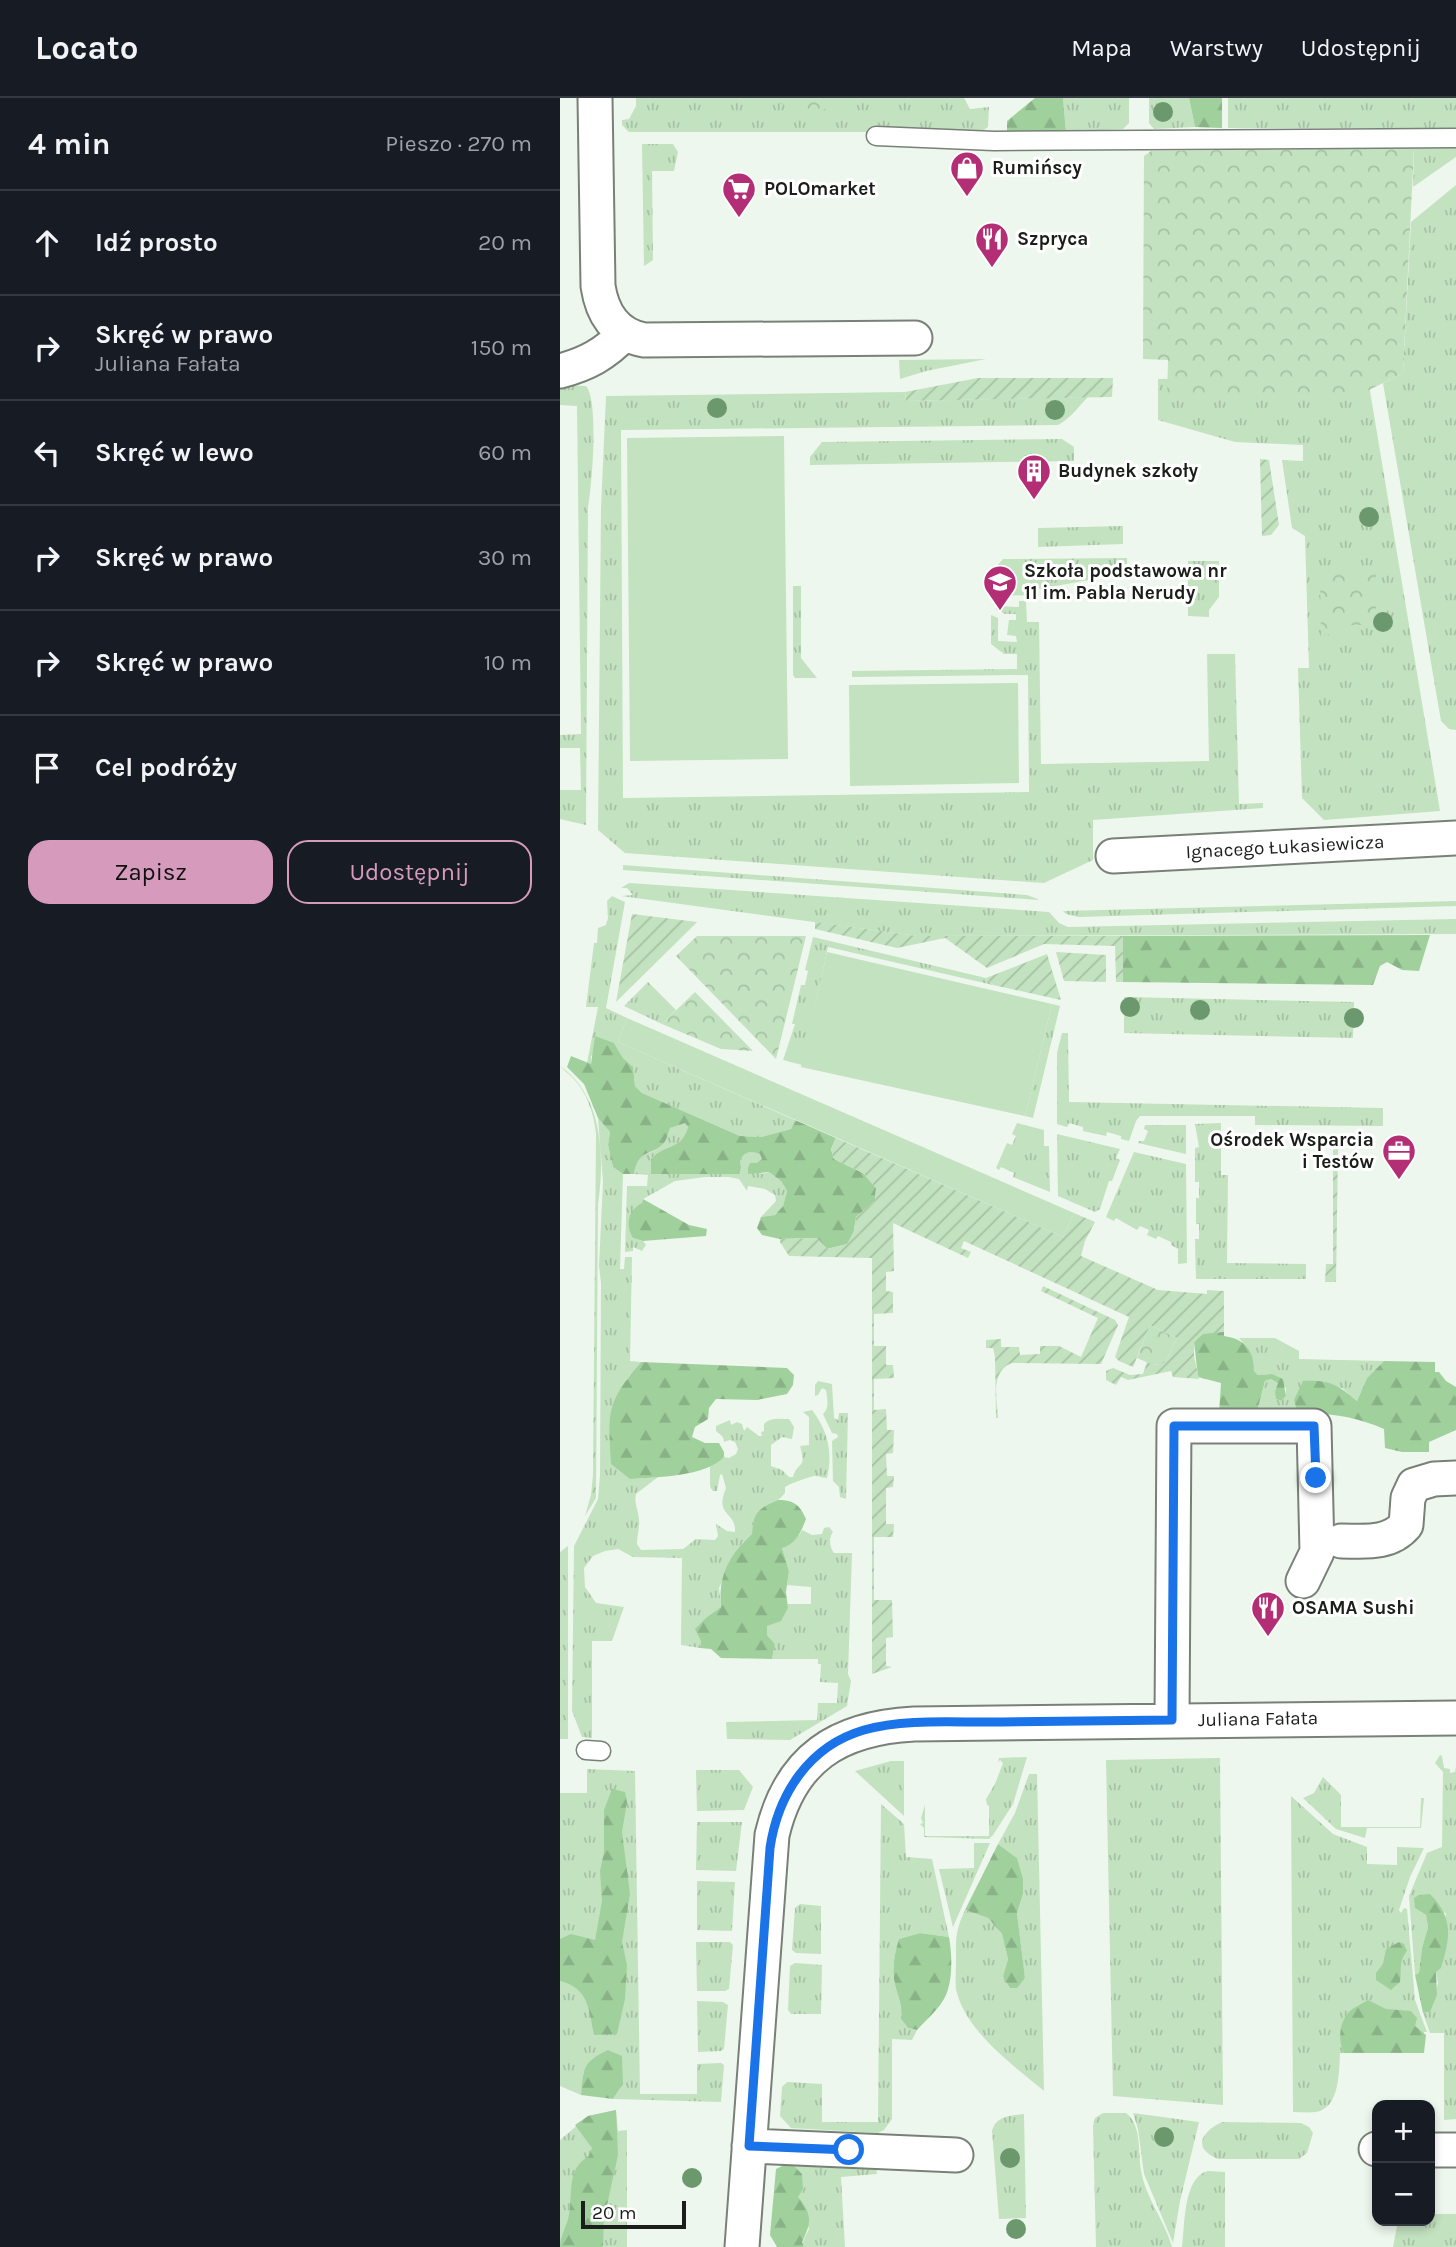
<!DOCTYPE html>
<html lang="pl">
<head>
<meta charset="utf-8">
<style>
	:root { --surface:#171b24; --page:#20242c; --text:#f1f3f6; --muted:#9ea1a6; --line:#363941; --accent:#d59abc }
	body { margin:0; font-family:Karla,sans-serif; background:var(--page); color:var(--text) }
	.controls { position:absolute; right:21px; bottom:21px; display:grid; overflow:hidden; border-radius:14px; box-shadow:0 4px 10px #0003 }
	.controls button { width:63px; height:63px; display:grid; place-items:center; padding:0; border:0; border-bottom:2px solid var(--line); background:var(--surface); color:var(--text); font:35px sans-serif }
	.scale { position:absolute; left:21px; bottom:18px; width:105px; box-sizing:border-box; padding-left:7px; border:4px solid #1b1e1b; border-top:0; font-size:19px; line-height:24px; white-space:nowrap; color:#1b1e1b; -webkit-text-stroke:5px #fff; paint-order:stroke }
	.stop { position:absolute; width:21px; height:21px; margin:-16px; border:5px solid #1a73e8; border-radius:50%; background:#fff }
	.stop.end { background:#1a73e8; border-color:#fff; box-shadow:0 2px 7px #0008 }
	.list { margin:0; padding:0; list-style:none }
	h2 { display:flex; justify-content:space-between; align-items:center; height:91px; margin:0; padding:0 28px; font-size:30px }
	h2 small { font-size:23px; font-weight:400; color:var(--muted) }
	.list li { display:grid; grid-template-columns:46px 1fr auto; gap:21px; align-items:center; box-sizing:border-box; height:105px; padding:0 28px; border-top:2px solid var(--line) }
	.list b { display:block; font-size:26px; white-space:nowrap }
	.list p { margin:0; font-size:23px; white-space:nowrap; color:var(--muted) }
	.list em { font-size:23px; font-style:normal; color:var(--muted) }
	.actions { display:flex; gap:14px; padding:21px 28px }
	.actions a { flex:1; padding:16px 0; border:2px solid var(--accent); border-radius:21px; text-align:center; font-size:24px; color:var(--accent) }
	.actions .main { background:var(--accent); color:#111 }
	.icon { flex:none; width:38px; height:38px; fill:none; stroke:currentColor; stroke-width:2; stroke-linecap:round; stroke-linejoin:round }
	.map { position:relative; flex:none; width:896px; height:2149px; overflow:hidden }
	header { display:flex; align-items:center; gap:42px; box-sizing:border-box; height:98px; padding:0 35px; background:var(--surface); border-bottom:2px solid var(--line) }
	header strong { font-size:33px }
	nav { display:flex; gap:38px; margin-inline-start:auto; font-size:24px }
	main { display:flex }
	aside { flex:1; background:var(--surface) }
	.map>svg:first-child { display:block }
	.grass { fill:url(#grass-tufts) }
	.forest { fill:url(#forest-firs) }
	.park { fill:url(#park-crowns) }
	.garden { fill:url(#garden-furrows) }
	.pitch { fill:#c3e2c0 }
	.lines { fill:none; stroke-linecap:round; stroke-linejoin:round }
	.lane-casing { stroke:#798078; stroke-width:21 }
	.street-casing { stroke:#798078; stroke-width:37 }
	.lane { stroke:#fff; stroke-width:18 }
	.street { stroke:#fff; stroke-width:33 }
	.tree { fill:#6b986c }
	.route { stroke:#1a73e8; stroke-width:9 }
	.labels { text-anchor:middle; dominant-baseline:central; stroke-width:6; stroke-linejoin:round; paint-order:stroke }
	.poi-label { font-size:19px; font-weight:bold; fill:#1b1e1b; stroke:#fff; text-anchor:start }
	.street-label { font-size:19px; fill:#1b1e1b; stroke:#fff }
</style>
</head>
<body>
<header>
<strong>Locato</strong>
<nav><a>Mapa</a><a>Warstwy</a><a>Udostępnij</a></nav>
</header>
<main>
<aside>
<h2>4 min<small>Pieszo · 270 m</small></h2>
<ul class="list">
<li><svg class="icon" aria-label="ahead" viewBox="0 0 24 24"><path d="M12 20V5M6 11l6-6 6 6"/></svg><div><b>Idź prosto</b></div><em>20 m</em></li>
<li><svg class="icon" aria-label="right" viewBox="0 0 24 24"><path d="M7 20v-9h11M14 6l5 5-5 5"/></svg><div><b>Skręć w prawo</b><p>Juliana Fałata</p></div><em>150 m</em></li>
<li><svg class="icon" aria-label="left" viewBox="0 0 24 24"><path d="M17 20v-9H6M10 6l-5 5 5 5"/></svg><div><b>Skręć w lewo</b></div><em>60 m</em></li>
<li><svg class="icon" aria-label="right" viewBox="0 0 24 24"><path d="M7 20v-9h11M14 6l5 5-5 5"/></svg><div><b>Skręć w prawo</b></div><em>30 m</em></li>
<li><svg class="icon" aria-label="right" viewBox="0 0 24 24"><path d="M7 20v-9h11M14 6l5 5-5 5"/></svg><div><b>Skręć w prawo</b></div><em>10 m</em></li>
<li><svg class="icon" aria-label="arrive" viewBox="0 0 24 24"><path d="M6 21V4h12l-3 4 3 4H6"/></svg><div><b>Cel podróży</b></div></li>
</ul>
<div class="actions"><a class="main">Zapisz</a><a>Udostępnij</a></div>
</aside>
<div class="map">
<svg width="896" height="2149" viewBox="0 0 896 2149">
	<defs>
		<pattern id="grass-tufts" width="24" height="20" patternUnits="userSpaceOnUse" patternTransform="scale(1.75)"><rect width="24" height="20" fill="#c3e2c0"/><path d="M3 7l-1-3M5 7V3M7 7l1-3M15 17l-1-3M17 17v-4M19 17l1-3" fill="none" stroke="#a7c1a4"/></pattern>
		<pattern id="forest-firs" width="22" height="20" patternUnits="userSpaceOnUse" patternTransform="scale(1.75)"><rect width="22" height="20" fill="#a0d19d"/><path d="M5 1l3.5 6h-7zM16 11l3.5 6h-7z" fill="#89b387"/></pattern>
		<pattern id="park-crowns" width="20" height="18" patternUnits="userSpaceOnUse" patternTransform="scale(1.75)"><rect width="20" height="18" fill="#c3e2c0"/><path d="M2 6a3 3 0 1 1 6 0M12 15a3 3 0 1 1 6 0" fill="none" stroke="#a7c1a4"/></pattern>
		<pattern id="garden-furrows" width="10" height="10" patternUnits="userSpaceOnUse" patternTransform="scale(1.75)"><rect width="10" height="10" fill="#c3e2c0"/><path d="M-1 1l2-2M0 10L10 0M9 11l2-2" fill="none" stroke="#a7c1a4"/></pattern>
	</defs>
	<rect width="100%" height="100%" fill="#eef7ed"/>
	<path class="grass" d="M76,0H404L410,11L429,9L428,29L421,34H69L62,27V22L69,21L76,8Z
		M503,0H569V25L563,31L506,34Z
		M589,0H629L635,29L594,31L589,25Z
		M668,0H896V30H668Z
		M82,46H113L118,54L114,73H92L93,162L84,168Z
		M854,50H896V59L853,89Z
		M896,87V632L889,631L881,623L823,285L843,275L851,124Z
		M426,261L366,273L340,281L339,262Z
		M795,277L809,287L880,713L764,722L742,700L738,570H749L745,438L732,430L722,362L743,363V347L675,344L598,322V281Z
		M2,287L26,288C39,302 32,388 28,409L26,727L0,721V692H21L20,650H0V637L21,636L17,308L0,307V291Z
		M345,294L346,303L528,299C518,309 511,320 498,327L61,332L63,700L469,694L468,577L292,579V573L457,571V556H444L431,546V517L438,520V543L457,544L456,538L447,537L449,522H456V516H445L436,511L437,508L459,509V503H466L467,524H479L481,666L649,663L647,556H675L679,706L703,705V710L533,722V762L484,785L65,755L38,732L41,410L46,298Z
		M502,341L514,349V363L250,367V359L262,344Z
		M563,428V446L478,449V430Z
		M567,460V475L479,491V498L443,497L431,483V475L443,461Z
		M628,463H659V499L649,512V519L628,518Z
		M233,488H241V560L257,580H235L233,577Z
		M63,767L467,797L480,802L63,772Z
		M69,785L489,814L499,825L508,829L896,821V836L357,838L61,798L73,797L67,790H61Z
		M52,798L65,804L46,910L67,920L58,944L235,1022L231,1031L201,1039L180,1038L82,995L75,988L73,969L63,960L54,945L31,958V966L27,965L38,909H26L34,845H37L38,830L46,827L48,820L47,803Z
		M896,803V808L519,819L506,816L503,813Z
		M253,839L426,880L433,887L268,849L242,967L223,962L235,926H232L241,887H245L248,873L245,872Z
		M88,884L116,912L102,926L64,908Z
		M564,899L794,904L793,940L564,935Z
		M492,906L500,908L473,1020L465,1018Z
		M502,935H508L509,1004L823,1010V1028L695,1027V1018H580L576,1023L569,1043L561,1041V1038L547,1034L546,1038L523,1033V1029L509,1025L507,1029L497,1026V955Z
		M0,968C43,997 45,1060 38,1106L36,1400L25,1418L31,1397L33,1377L36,1036C34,1016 27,994 12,979C8,975 3,972 0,968Z
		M38,1020L50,1034L48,1047L53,1069L63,1076L60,1171H64L65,1159H72L70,1263L81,1264L66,1282L70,1381L98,1379L76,1396C74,1405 78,1411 79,1421C80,1429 77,1437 77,1446L81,1452L123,1451L136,1441L155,1442L158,1438L156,1426L167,1433L175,1434C176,1412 154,1419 166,1390L162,1376L160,1377L157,1393H153L150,1388V1369L164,1359L169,1360L176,1356L178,1351L175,1344L170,1342L164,1344L163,1339L156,1333V1328L170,1322L171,1327L177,1324L182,1326L184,1333L187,1329L199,1338H202L201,1334L204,1333V1326C210,1319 221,1321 229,1321L234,1329L232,1341L222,1339L211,1347V1368L222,1372L229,1379H233C238,1362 247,1372 240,1348L249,1347V1319L243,1314L252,1312C268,1333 273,1354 267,1380C263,1380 259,1378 255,1378C251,1378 229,1386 225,1389V1395C209,1414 193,1404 192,1436L182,1445L159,1490L161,1509L147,1519L140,1550L121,1547L122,1460L73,1459L58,1451L45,1453L33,1458L24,1470L25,1489L36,1505L64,1509L52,1543H32V1640L22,1639L12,1613L14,1448L38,1401L40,1377L41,1185L39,1168L43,1083Z
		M125,1024L128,1029C121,1053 105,1045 91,1061L181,1069L180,1061C186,1053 192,1053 201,1056L202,1061L196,1065L202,1076L209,1074L221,1083L227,1093L223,1108L215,1117L201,1119L216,1103L215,1097L205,1091L188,1088L187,1093L179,1081L169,1079H145L115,1083L83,1101L73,1140L83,1143L86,1147L82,1153L73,1149V1153L65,1154L67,1088H87L88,1077L74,1076C79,1049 90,1060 102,1047C106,1043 108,1034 110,1030Z
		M457,1025L484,1032V1048H489L490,1094L453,1079L454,1075L441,1069L439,1072L436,1070L447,1045L452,1047L456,1038L452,1036Z
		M661,1025V1077H668L667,1165L746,1166V1181H636L635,1141H639V1126H636V1100H639V1084H635V1050L639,1049L635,1026Z
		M585,1027H626V1056L578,1045L579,1043H584L588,1033L584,1031Z
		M497,1036L560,1051L556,1060L560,1062L552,1083H549L540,1111L535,1114L498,1098Z
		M574,1054L626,1066L627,1165L618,1166V1151L611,1147V1144L598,1138L596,1141L587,1137L589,1132L580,1128L577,1132L556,1120L554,1123L546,1119Z
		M679,1240H715L739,1253V1261L824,1263L807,1280L797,1303L782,1290L738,1316L696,1317L705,1283L711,1281L719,1285L716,1301L721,1303L726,1298V1290L712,1276L698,1277L694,1273L688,1250Z
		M258,1283L272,1286L274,1320L278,1322L279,1315H288L286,1401L280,1399L279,1389L273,1383L272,1343L278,1339L277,1336L272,1335L263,1316C270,1310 267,1300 266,1292L262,1290L258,1297L255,1298V1287Z
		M269,1429L273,1434C268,1441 270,1449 274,1455H292L288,1576L291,1583L287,1608L230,1642L167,1641L166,1624L257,1622L258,1605H277L278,1585L260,1584L261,1566H258V1561H212L215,1546L207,1537V1528L228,1510L227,1506H251V1489L227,1487L229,1473L222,1450L240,1436L242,1432L252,1437L262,1436L264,1430Z
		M8,1448V1641H0V1454Z
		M880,1657L882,1658L884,1670L890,1671V1675L895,1674L896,1668V2021L884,2022V1935H870L863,1915L870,1914L878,1885L876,1874L886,1815L855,1810L866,1817L868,1829L862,1850L859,1875L855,1877L849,1798L867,1755L882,1749L883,1674L875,1665Z
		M467,1659L453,1706L433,1737L429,1741L364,1739V1730L360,1726L363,1725L361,1720L365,1707V1738H429V1708L427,1707L426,1701L435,1686L443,1665L440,1662L438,1665L439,1660Z
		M660,1660L663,2007L553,1998L546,1662Z
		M331,1663H344V1718L295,1673Z
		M27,1671L75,1673L80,1996H137V1966L161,1965L164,1967L161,2004L53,2001L63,1986L24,1973L21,1997L0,1988V1695H27Z
		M136,1672H179L193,1689L184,1712L137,1713Z
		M469,1676H477L484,1993C453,1967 405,1933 396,1891C395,1883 396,1873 396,1864C396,1841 395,1834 405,1812L428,1820L442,1836L448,1861L443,1878L465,1881L457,1815L463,1796L457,1760L438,1746L455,1715Z
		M763,1679L781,1697V1729H860L861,1700H864L861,1730H807L805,1740L776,1731L743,1700L754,1695Z
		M731,1698L773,1736L807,1749V1766L837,1767V1749L864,1750L850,1779L839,1812L841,1815L844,1810L847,1811L855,1902L867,1934H864V1955H780C779,1973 780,2010 756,2014C749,2015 741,2014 733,2014Z
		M321,1706L344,1726L346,1759L372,1761L389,1839L360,1835L339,1841C335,1855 332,1867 334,1882C336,1897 343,1904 341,1921L348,1930L357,1932L352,1942L332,1941V2021L324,2032L318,2035L231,2030L220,2018L222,1989L227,1984L262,1986V2024H318Z
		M137,1724H182L176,1773L136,1772Z
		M414,1745H430L393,1829L379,1771L414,1770Z
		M137,1783L175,1784L172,1833L137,1832Z
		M240,1806L261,1808V1856L236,1855L232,1852L235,1810Z
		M136,1844H170L173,1847L169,1891L165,1893H137Z
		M235,1865L262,1867L261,1916H231L228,1912L230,1868Z
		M137,1903L163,1904L168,1907L164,1951L161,1953L138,1954Z
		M56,2012L58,2033L67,2032V2149H0V2042L28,2018Z
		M543,2015H566C582,2027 578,2054 581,2072C585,2099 605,2123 612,2149H536L533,2028L535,2020Z
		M573,2015L639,2024L620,2103L613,2145L584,2076L578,2031Z
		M464,2016L466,2120L439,2121L432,2033C436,2018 450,2018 464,2016Z
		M662,2024L741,2025L749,2029L753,2035L747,2055L739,2061H658C632,2050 641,2034 662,2024Z
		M230,2064L316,2068L317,2076L281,2079L285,2149H244L242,2145L249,2131L238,2099Z
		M648,2073L665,2074V2149H622C625,2127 623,2079 648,2073Z
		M870,2116H896V2149H833L838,2123H870Z"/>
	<path class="forest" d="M475,0H503L506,34L447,36V23Z
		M629,0H662V30L635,29Z
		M870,837L859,873L842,872L827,864L820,868L813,887L563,884V838Z
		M35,938L54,945L63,960L73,969L75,988L82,995L180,1038L201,1039L231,1031L235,1022L276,1040L271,1051L274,1061L303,1075L316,1090L315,1103L296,1119L294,1133L288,1146L267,1151L257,1140L220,1141L202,1137L197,1130L201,1119L215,1117L223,1108L227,1093L221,1083L209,1074L188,1076V1070L190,1065H196L202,1061L200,1056C192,1053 186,1053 180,1061L181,1069L179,1076H91V1061C105,1045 121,1053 128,1029L125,1025L110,1030C108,1035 107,1041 104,1045C92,1059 79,1049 74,1076H63L53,1069L48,1047L50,1034L38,1020L24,986L7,969L11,958L31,966Z
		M83,1101L129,1127L147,1131L146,1138L83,1143L73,1140C65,1127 68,1112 82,1105Z
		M649,1234H664V1238C685,1241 694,1252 694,1273L698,1277L712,1276L723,1281L726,1298L721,1303L716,1301L715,1294L718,1285L711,1281L705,1283L696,1317L659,1316L661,1285L638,1279L634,1244L642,1236Z
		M824,1263L875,1264V1274H879L886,1283L896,1289V1332L869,1344V1354H842L825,1350L824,1331C796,1319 768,1314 738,1316L734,1302L743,1283C769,1282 777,1286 797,1303L807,1280Z
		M81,1264L227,1270L234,1277L233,1287L227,1296L197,1302L156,1301L149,1310L148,1321L135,1329L132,1339L145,1345H159L164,1354V1359C146,1379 96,1379 70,1381L51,1366C48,1314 46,1305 81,1264Z
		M218,1402C234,1402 240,1407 246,1421C241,1434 236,1446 222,1450L229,1473L226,1494L228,1510L221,1523L207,1528V1537L215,1546L212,1561L161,1560L151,1551L140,1550L141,1543L135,1531L147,1519L161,1509C158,1478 169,1457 192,1436C193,1414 198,1411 218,1402Z
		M52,1691L65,1694L67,1704L62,1734L70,1796L62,1844L67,1867L65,1901L57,1936L34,1937C29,1912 29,1890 0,1883V1841L11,1836L35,1842L42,1803L40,1773L44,1754V1712Z
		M438,1746L457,1760L463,1781V1796L457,1815L465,1880L457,1890H450L443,1878L448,1861L442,1836L428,1820L405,1812Z
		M870,1796C894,1820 890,1840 881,1870L876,1874L877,1897L870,1914L863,1915L855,1877L859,1875L862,1850L868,1829L866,1817L855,1810L854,1800L859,1797Z
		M360,1835L389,1839C392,1855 393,1881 386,1897C381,1909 366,1922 357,1932L348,1930L341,1921C343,1904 336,1897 334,1881C332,1867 335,1854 339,1841Z
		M839,1844L844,1846L847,1853C838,1864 842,1872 840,1884L831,1892L816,1882V1875L823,1866L826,1851Z
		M808,1902L826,1911L851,1913L857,1920L855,1928L866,1937L864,1955H784C778,1943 779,1926 788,1915C792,1910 802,1906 808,1902Z
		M48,1952L62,1958L63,1986L53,2001L21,1997C24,1969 22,1965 48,1952Z
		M56,2012L58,2057L44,2121L43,2149H0C0,2138 7,2128 9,2117C13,2095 6,2071 29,2058L32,2050L15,2027L28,2018Z
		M230,2064L242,2076L243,2091L238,2099C252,2116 252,2124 242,2144L244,2149H217L210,2137L216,2071Z"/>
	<path class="park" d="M215,0H280C264,20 231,18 215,0Z
		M854,50L843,275L803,295L607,298L608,262L583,261L584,58L591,53Z
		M760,474H816V527H788L787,536L761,537Z
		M137,838H246L216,961L116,858Z
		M135,894L193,953L161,951L102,926Z
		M590,1227L617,1240L605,1265L593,1267L577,1260Z"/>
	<path class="garden" d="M418,280H553L552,299L346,303L345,294Z
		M700,361L709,362L719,427L711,437L702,438Z
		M72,816L137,824L56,904Z
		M255,824L357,838H563V884H556L555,848L484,846L427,870L385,840L337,850L255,831Z
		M496,854L546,857V884L504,883Z
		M487,856L501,902L433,887L426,880Z
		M276,1040L503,1139L514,1115L535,1124L525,1143L521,1158L598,1192L647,1196V1192L664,1193V1234L643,1236L634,1244V1258L639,1281L613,1279L611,1273L568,1282L561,1279L556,1287L546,1282V1273L553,1270L570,1277L583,1276L587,1264L593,1267L605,1265L617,1240L590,1227L573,1269L559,1263L555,1259L569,1219L404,1143L401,1150L411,1154L408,1160L333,1125L334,1173L326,1174V1193L333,1194V1215L314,1216V1248H326V1267H333L334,1280L314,1281V1312L326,1311L327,1332H334L333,1355L326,1356L327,1378H334L333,1389L326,1390V1426H334L333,1439H314V1502H332L333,1539L326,1540V1568L332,1569L312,1576V1160L229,1158L220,1144V1141L257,1140L267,1151L287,1146L294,1133L296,1119L315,1103L316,1090L303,1075L274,1061L271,1051Z
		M778,1051L776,1184H765L766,1166H773V1052Z
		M483,1188L555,1222L558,1227L541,1266L452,1265C430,1273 437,1301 438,1320H436L435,1259L433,1250H426V1242L441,1241V1249H459L460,1257L480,1256V1248H499L521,1259L538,1220L481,1193Z"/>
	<path class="pitch" d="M224,338L228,661L70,663L67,340Z
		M458,585L459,685L290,688L289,587Z
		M267,854L492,906L465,1018L241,969Z
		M67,920L514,1115L503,1139L58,944Z"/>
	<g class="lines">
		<g class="lane-casing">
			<path id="lane" d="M316,38L434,43L896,40
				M26,1652L41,1653"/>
		</g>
		<g class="street-casing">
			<path id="street" d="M35,0L38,188C42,215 55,237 84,242L355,240
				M0,273C27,266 45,256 64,236
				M553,758L896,740
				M781,1443C804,1443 829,1447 846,1427L848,1400L854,1387L874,1381L896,1380
				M612,1622L614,1328H754L757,1454L743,1483
				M189,2048L396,2057
				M816,2051H817
				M870,2052H896
				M182,2149L212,1737C230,1660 278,1630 354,1626L896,1620"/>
		</g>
		<use href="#lane" class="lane"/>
		<use href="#street" class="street"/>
	</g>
	<g class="tree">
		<circle cx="603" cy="14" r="10"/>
		<circle cx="157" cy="310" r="10"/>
		<circle cx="495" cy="312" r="10"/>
		<circle cx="809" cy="419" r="10"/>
		<circle cx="823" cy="524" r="10"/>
		<circle cx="570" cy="909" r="10"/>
		<circle cx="640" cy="912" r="10"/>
		<circle cx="794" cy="920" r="10"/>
		<circle cx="604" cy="2039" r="10"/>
		<circle cx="450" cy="2060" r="10"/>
		<circle cx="132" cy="2080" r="10"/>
		<circle cx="456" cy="2131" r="10"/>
	</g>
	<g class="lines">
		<path class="route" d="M289,2052L189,2048L210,1750C218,1696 249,1648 304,1632C347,1620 397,1625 442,1624C498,1623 555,1623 612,1622L614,1328H754L756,1380"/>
	</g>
	<defs>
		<g id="shop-pin" transform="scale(1.75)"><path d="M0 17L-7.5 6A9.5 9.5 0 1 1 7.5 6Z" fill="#b32e74" stroke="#fff"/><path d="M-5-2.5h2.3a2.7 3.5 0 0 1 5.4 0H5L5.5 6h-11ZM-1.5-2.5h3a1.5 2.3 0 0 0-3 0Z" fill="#fff"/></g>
		<g id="supermarket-pin" transform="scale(1.75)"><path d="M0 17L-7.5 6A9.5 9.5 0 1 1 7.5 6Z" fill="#b32e74" stroke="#fff"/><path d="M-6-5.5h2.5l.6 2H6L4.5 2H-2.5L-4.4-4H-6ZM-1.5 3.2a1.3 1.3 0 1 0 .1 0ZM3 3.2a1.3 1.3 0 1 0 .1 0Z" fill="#fff"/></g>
		<g id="restaurant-pin" transform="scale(1.75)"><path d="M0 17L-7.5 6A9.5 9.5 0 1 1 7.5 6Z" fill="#b32e74" stroke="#fff"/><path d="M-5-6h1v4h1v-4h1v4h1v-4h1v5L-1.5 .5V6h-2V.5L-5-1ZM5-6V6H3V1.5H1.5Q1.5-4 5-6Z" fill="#fff"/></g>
		<g id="building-pin" transform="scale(1.75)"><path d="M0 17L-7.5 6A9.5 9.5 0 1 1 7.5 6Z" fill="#b32e74" stroke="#fff"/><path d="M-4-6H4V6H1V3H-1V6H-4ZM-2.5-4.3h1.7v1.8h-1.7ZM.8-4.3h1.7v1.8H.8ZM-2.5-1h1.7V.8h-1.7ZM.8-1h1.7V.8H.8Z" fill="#fff"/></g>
		<g id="school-pin" transform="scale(1.75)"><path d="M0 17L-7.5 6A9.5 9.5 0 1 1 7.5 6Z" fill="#b32e74" stroke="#fff"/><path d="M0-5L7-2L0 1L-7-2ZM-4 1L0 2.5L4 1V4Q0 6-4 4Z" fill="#fff"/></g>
		<g id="office-pin" transform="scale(1.75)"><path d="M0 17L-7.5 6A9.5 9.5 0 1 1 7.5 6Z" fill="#b32e74" stroke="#fff"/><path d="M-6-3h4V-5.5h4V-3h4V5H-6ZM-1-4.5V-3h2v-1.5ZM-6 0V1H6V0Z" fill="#fff"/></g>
	</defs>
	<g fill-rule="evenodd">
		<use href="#shop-pin" x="407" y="70"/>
		<use href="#supermarket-pin" x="179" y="91"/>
		<use href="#restaurant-pin" x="432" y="141"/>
		<use href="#building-pin" x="474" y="373"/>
		<use href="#school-pin" x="440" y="484"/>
		<use href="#office-pin" x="839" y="1053"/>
		<use href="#restaurant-pin" x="708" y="1510"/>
	</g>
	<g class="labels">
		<g class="poi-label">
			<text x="432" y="70">Rumińscy</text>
			<text x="204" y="91">POLOmarket</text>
			<text x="457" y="141">Szpryca</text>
			<text x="498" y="373">Budynek szkoły</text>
			<text x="464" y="473">Szkoła podstawowa nr<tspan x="464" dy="22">11 im. Pabla Nerudy</tspan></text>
			<text x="814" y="1042" text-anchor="end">Ośrodek Wsparcia<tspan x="814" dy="22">i Testów</tspan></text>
			<text x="732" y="1510">OSAMA Sushi</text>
		</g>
		<g class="street-label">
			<text transform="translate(725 749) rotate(-3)">Ignacego Łukasiewicza</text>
			<text transform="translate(698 1621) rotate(-1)">Juliana Fałata</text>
		</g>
	</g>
</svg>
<div class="controls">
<button>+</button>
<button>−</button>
</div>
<div class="scale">20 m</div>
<div class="stop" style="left:289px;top:2052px"></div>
<div class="stop end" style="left:756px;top:1380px"></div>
</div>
</main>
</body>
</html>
